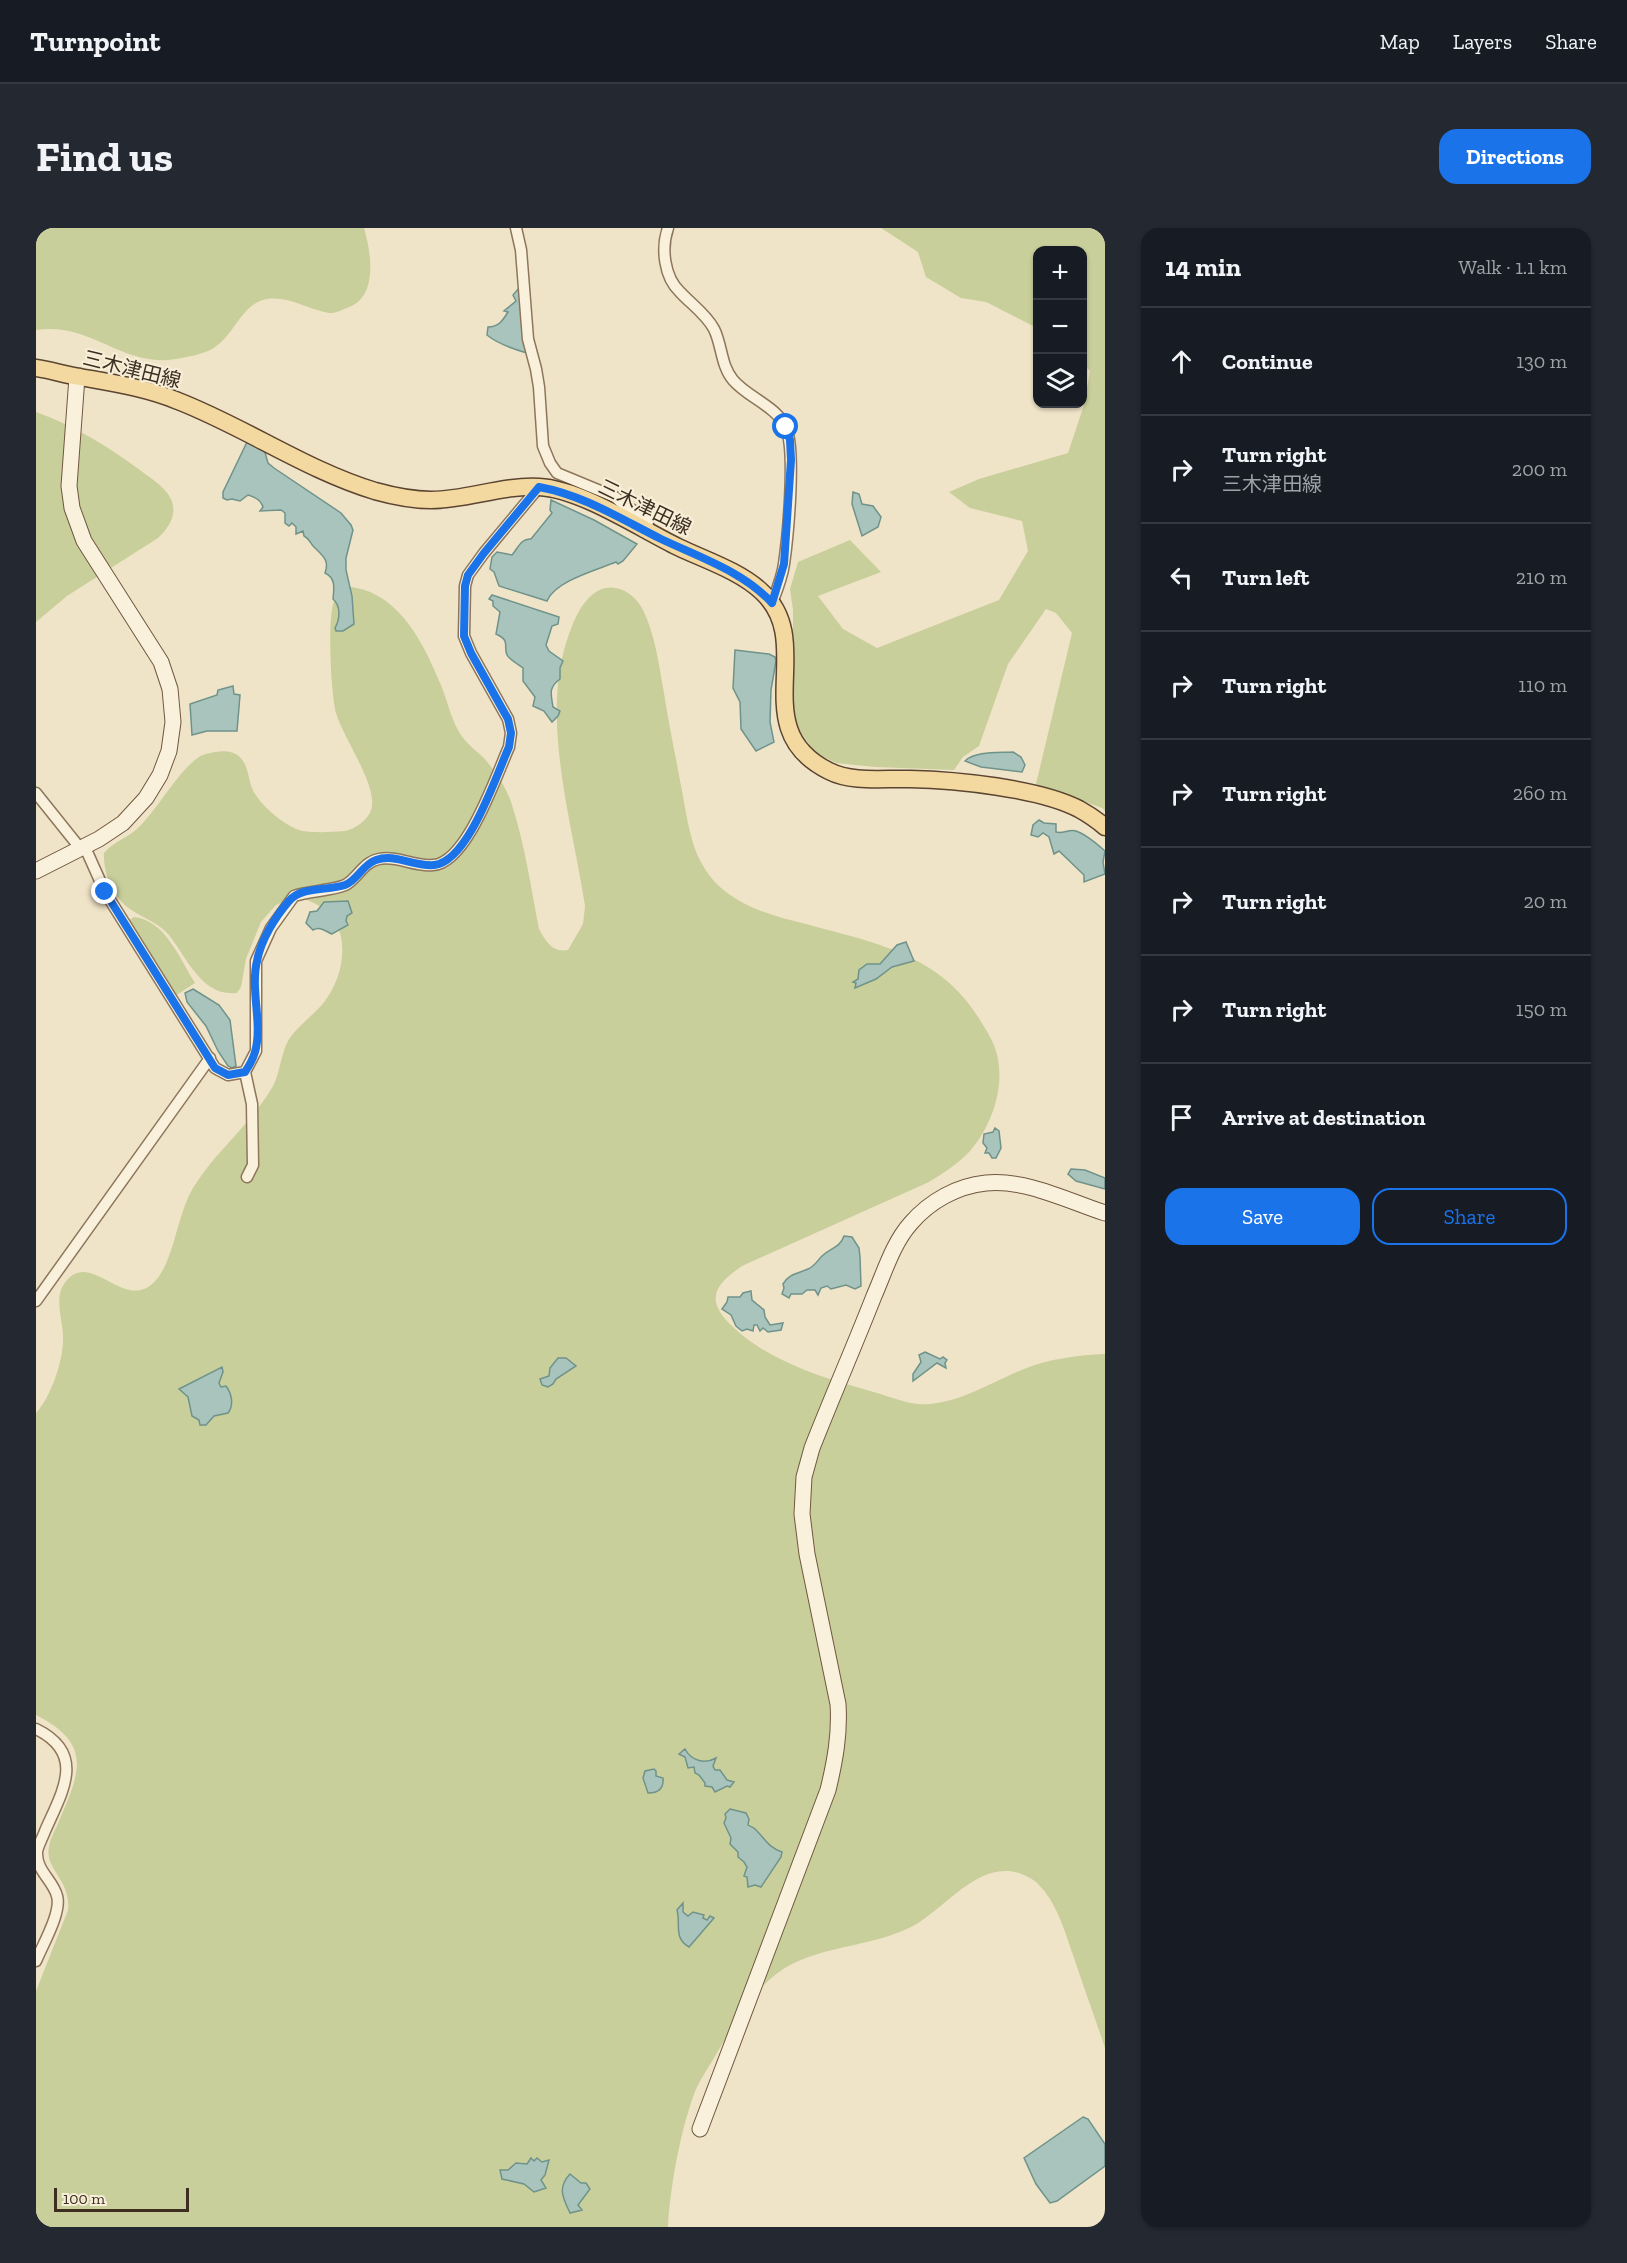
<!DOCTYPE html>
<html lang="en">
<head>
<meta charset="utf-8">
<style>
	:root { --surface:#171b24; --page:#242831; --text:#f1f3f6; --muted:#9ea1a6; --line:#363941; --accent:#1a73e8 }
	body { margin:0; font-family:"Zilla Slab","Noto Sans JP",serif; background:var(--page); color:var(--text) }
	.controls { position:absolute; right:18px; top:18px; display:grid; overflow:hidden; border-radius:12px; box-shadow:0 2px 4px #0004 }
	.controls button { width:54px; height:54px; display:grid; place-items:center; padding:0; border:0; border-bottom:2px solid var(--line); background:var(--surface); color:var(--text); font:30px sans-serif }
	.scale { position:absolute; left:18px; bottom:15px; width:135px; box-sizing:border-box; padding-left:6px; border:3px solid #3d2e20; border-top:0; font-size:16px; line-height:21px; white-space:nowrap; color:#3d2e20; -webkit-text-stroke:4px #f7eed8; paint-order:stroke }
	.stop { position:absolute; width:18px; height:18px; margin:-14px; border:4px solid #1a73e8; border-radius:50%; background:#fff }
	.stop.end { background:#1a73e8; border-color:#fff; box-shadow:0 2px 6px #0008 }
	.list { margin:0; padding:0; list-style:none }
	h2 { display:flex; justify-content:space-between; align-items:center; height:78px; margin:0; padding:0 24px; font-size:26px }
	h2 small { font-size:20px; font-weight:400; color:var(--muted) }
	.list li { display:grid; grid-template-columns:39px 1fr auto; gap:18px; align-items:center; box-sizing:border-box; height:108px; padding:0 24px; border-top:2px solid var(--line) }
	.list b { display:block; font-size:22px; white-space:nowrap }
	.list p { margin:0; font-size:20px; white-space:nowrap; color:var(--muted) }
	.list em { font-size:20px; font-style:normal; color:var(--muted) }
	.actions { display:flex; gap:12px; padding:18px 24px }
	.actions a { flex:1; padding:14px 0; border:2px solid var(--accent); border-radius:18px; text-align:center; font-size:21px; color:var(--accent) }
	.actions .main { background:var(--accent); color:#fff }
	.icon { flex:none; width:33px; height:33px; fill:none; stroke:currentColor; stroke-width:2; stroke-linecap:round; stroke-linejoin:round }
	.map { position:relative; flex:none; width:1069px; height:1999px; overflow:hidden; border-radius:18px }
	header { display:flex; align-items:center; gap:36px; box-sizing:border-box; height:84px; padding:0 30px; background:var(--surface); border-bottom:2px solid var(--line) }
	header strong { font-size:28px }
	nav { display:flex; gap:33px; margin-inline-start:auto; font-size:21px }
	.intro { display:flex; align-items:center; justify-content:space-between; box-sizing:border-box; height:144px; padding:0 36px }
	h1 { margin:0; font-size:42px }
	.button { padding:15px 27px; border-radius:18px; background:var(--accent); color:#fff; font-size:21px; font-weight:700 }
	main { display:flex; gap:36px; padding:0 36px }
	aside { flex:1; background:var(--surface); border-radius:18px; box-shadow:0 2px 4px #0004 }
	.map>svg:first-child { display:block }
	.green { fill:#c9cf9b }
	.water { fill:#a9c4bc; stroke:#6f938a; stroke-width:1.5 }
	.lines { fill:none; stroke-linecap:round; stroke-linejoin:round }
	.street-casing { stroke:#8d765c; stroke-width:13 }
	.secondary-casing { stroke:#6f573f; stroke-width:17 }
	.primary-casing { stroke:#5b4430; stroke-width:19 }
	.street { stroke:#faf1dc; stroke-width:10 }
	.secondary { stroke:#faf1dc; stroke-width:15 }
	.primary { stroke:#f3d9a0; stroke-width:16 }
	.route { stroke:#1a73e8; stroke-width:8 }
	.labels { text-anchor:middle; dominant-baseline:central; stroke-width:4.5; stroke-linejoin:round; paint-order:stroke }
	.street-label { font-size:20px; fill:#3d2e20; stroke:#f7eed8 }
</style>
</head>
<body>
<header>
<strong>Turnpoint</strong>
<nav><a>Map</a><a>Layers</a><a>Share</a></nav>
</header>
<div class="intro"><h1>Find us</h1><a class="button">Directions</a></div>
<main>
<div class="map">
<svg width="1069" height="1999" viewBox="0 0 1069 1999">
	<rect width="100%" height="100%" fill="#f0e4c8"/>
	<path class="green" d="M0,0H328C335,24 343,70 311,80C305,82 299,86 293,85C273,82 253,68 231,71C206,75 199,106 179,119C170,126 151,129 140,131C86,140 56,94 0,102Z
		M845,0H1069V583L1066,580L1000,556L1036,405L1020,385L1010,381L972,436L943,518L927,529L918,542L839,539L800,535L778,524L757,492V382L754,361L762,334L814,312L845,344L782,368L807,401L841,420L963,372L992,323L986,293L934,280L913,264L943,251L1032,225L1048,177L1054,143L1047,136L1046,22H1002L1001,100L950,74L925,70L890,49L882,24Z
		M0,184C39,198 71,218 104,242C113,249 126,257 132,266C144,283 134,299 122,310L31,368L0,394Z
		M314,359C363,364 388,416 405,457C411,472 415,490 423,504C429,514 439,522 448,530C459,543 471,560 476,577C489,617 495,660 503,701C510,713 516,725 532,722L547,696L549,678C536,592 503,489 533,406C539,390 544,377 557,366C574,352 596,362 606,380C619,405 623,437 628,465C633,498 640,530 646,563C650,584 653,606 661,626C666,638 675,651 684,659C707,680 741,689 770,696C839,715 904,726 944,792C950,802 957,812 960,823C970,856 957,896 935,922C923,935 908,945 893,954L706,1038C685,1053 668,1067 690,1092C728,1133 788,1150 841,1165C858,1170 876,1178 894,1176C927,1173 958,1153 988,1141C1012,1131 1043,1127 1069,1126V1820C1059,1790 1048,1760 1038,1730C1031,1710 1025,1689 1014,1671C1008,1662 1001,1653 992,1649C947,1625 911,1680 877,1698C839,1718 794,1717 756,1736C719,1755 698,1796 678,1830C672,1840 665,1850 660,1861C645,1899 634,1959 632,1999H0V1763L32,1682C35,1651 8,1641 13,1619C14,1610 20,1601 23,1593C44,1544 57,1516 0,1487V1185C15,1169 28,1131 27,1109C27,1093 18,1070 28,1056C54,1017 89,1088 120,1052C138,1032 141,987 157,960C175,930 202,907 223,879C228,872 234,864 238,856C244,843 245,826 252,813C261,798 278,787 289,773C307,749 315,709 293,685C285,677 271,672 261,668L240,677L225,694L210,731L205,759L201,765C165,769 151,729 132,706C121,694 107,690 94,681C77,670 67,645 68,625C78,613 94,609 104,598C123,579 143,542 163,529C169,525 187,522 194,524C212,528 211,547 216,560C222,576 251,600 267,603C281,605 294,604 308,603C318,602 332,592 335,582C343,559 307,510 300,485C295,466 291,391 298,373C301,365 307,361 314,359Z
		M98,689C129,692 144,731 159,755L136,770L89,695Z"/>
	<path class="water" d="M483,60L491,125C477,121 462,116 451,107L452,99C463,99 467,92 472,84L468,83L480,73L477,67Z
		M212,212L228,221L232,235L238,240L305,285L315,297L317,302L310,330V342L316,368L318,396L307,403H300L299,400C304,391 305,378 297,371C298,361 300,350 289,345C294,332 286,327 278,319C274,315 274,311 268,308L267,303L260,306V299L256,295L253,298L249,295V285L245,282L224,283L227,279C225,272 219,269 212,267L204,273L196,271L191,272L187,270V264Z
		M817,264L823,266L826,276L837,278L845,289L842,299L826,308L816,276Z
		M515,272L558,292L601,316L587,333L582,336L580,334C561,342 519,353 511,373L463,358L458,344L454,341L456,329L461,324L476,327C482,320 485,310 495,311L516,285L514,282Z
		M456,367L523,389L522,396L516,398L510,417L513,423L527,433L524,440V451C512,460 515,466 517,479L524,483L522,488L516,494L508,483L497,478L499,469L487,453V440C483,437 473,431 471,427C467,417 475,413 460,406L464,384L457,378V373L453,371Z
		M699,422L733,426L739,429L740,433L735,462L734,494L738,514L720,523L705,501L704,474L697,460Z
		M197,458L198,466L204,467L201,503H171L156,507L154,476L181,467L182,462Z
		M977,524L985,529L989,537L986,544L945,539L929,533C939,523 963,525 977,524Z
		M1003,592L1008,595L1020,596V604C1027,606 1033,601 1040,603C1050,606 1061,616 1069,623L1067,634L1069,646L1048,654V647L1023,623L1018,626L1013,609L1007,605L1002,609L995,607L997,597Z
		M312,673L316,685L311,688L310,693L312,697L296,706C289,703 284,698 277,702L270,695L274,684L281,683L288,674Z
		M870,714L878,733L856,739L840,751L819,760L820,755L817,754L822,751L823,742L831,736H844L861,717Z
		M157,761L183,777L194,792L200,838L196,840L192,838L182,823L170,798L151,774L149,765Z
		M959,900L963,903L965,920L960,930H956L953,925H949L951,920L947,915L948,906L957,904Z
		M1035,941L1049,942L1069,950V961L1040,953L1032,946Z
		M808,1008L816,1009L823,1020L824,1029L825,1058L819,1061L810,1057L795,1061L791,1058L785,1060L782,1067L779,1062H771L766,1066H755L753,1070L746,1066L748,1060L747,1056C754,1045 761,1046 772,1041C779,1038 781,1033 786,1028C794,1020 804,1020 808,1008Z
		M715,1063L716,1072L728,1082L729,1089L734,1097L747,1095L745,1102L732,1104L727,1100L724,1103L721,1097H718L717,1103L711,1101L706,1103L700,1098L695,1087L686,1081L691,1074L692,1069H704L707,1065Z
		M889,1124L904,1131L907,1129L911,1132L909,1135L910,1140L901,1135L877,1153V1146L885,1134L883,1127Z
		M522,1130H530L540,1138L520,1151L517,1156L512,1159L506,1157L504,1151L513,1148L514,1140Z
		M186,1139L187,1144L183,1155L185,1159L190,1158C196,1166 198,1177 192,1185L178,1188L170,1197H164L163,1192L156,1188L152,1169L143,1161Z
		M649,1521C655,1532 668,1537 680,1530L677,1538L679,1542H684L691,1552L698,1554L694,1559L691,1558L679,1564L676,1559L669,1558V1555L663,1547L659,1545L658,1539L652,1540L649,1529L643,1526Z
		M618,1541L620,1543V1548L627,1550C628,1561 622,1565 612,1565L607,1550L609,1543Z
		M694,1581L710,1585L713,1591L712,1597C715,1599 718,1599 720,1602C729,1611 733,1620 746,1624L745,1629L725,1659L719,1657L712,1659L711,1649L708,1648L711,1639L708,1634L702,1629V1624L694,1616L695,1610L688,1595L690,1590L689,1586Z
		M647,1675V1684L652,1688L657,1684L668,1687L667,1690L671,1692L674,1688L678,1690L653,1719C637,1710 645,1696 641,1682Z
		M1047,1889L1052,1891L1069,1916V1938L1021,1973L1014,1975L1000,1956L988,1930Z
		M495,1930L498,1933L501,1930L506,1934L513,1932L509,1947L505,1952L510,1960L498,1964L488,1956L466,1951L464,1942H472L480,1935L491,1936Z
		M534,1946L545,1955H550L554,1961L542,1977L546,1982L534,1985C527,1970 521,1960 534,1946Z"/>
	<g class="lines">
		<g class="street-casing">
			<path id="street" d="M480,0L485,22L492,111L500,141L503,159L507,218L514,235L521,245L579,269L589,278L610,289L612,294L610,303
				M632,0C625,20 628,49 644,64C655,76 670,86 678,101C686,117 685,138 697,152C712,170 741,178 750,200C760,223 752,308 748,336C746,350 741,362 736,375
				M0,565L44,620
				M48,617L69,664L179,840L192,847L209,844
				M211,949L217,937L216,876L209,844L220,823V733L235,700L258,668C272,663 302,662 311,656C323,648 328,634 343,631C361,627 378,639 397,637C431,635 460,548 473,519L475,505L472,491L435,425L428,408L429,358L432,347L448,325L503,259
				M0,1073L174,830
				M0,1501C51,1526 26,1564 9,1603C7,1609 2,1617 1,1624C0,1643 17,1652 21,1668C26,1684 6,1718 0,1733"/>
		</g>
		<g class="secondary-casing">
			<path id="secondary" d="M0,643L63,611L87,595L110,570L124,547L133,523L137,494L134,461L125,434L48,313L36,280L33,258L41,149
				M664,1901L792,1562C799,1533 804,1506 802,1476L771,1326L766,1286L768,1249L776,1220C796,1169 818,1119 838,1068C849,1043 857,1015 875,995C894,973 921,958 950,955C990,951 1032,973 1069,985"/>
		</g>
		<g class="primary-casing">
			<path id="primary" d="M0,140C15,142 29,147 44,149C77,155 111,160 142,173C209,199 270,242 339,263C357,268 377,272 395,272C431,272 466,257 503,259C545,261 603,300 642,319C669,332 704,343 726,364C782,416 708,501 793,543C816,555 849,550 874,551C919,552 1003,560 1043,581C1052,586 1061,592 1069,599"/>
		</g>
		<use href="#street" class="street"/>
		<use href="#secondary" class="secondary"/>
		<use href="#primary" class="primary"/>
	</g>
	<g class="lines">
		<path class="route" d="M69,664L179,840L192,847L209,844C213,838 217,831 219,824C227,796 214,762 221,733C225,712 239,689 253,673C266,658 291,663 309,657C321,653 327,636 340,632C359,625 378,639 398,637C432,634 460,548 473,519L475,505L472,491L435,425L428,408L429,358L432,347L448,325L503,259C547,267 585,291 625,311C663,329 708,344 736,375L748,336L755,232L754,212L750,199"/>
	</g>
	<g class="labels">
		<g class="street-label">
			<text transform="translate(96 141) rotate(14)">三木津田線</text>
			<text transform="translate(609 279) rotate(26)">三木津田線</text>
		</g>
	</g>
</svg>
<div class="controls">
<button>+</button>
<button>−</button>
<button><svg class="icon" aria-label="layers" viewBox="0 0 24 24"><path d="M12 4l9 5-9 5-9-5zM3 14l9 5 9-5"/></svg></button>
</div>
<div class="scale">100 m</div>
<div class="stop" style="left:750px;top:199px"></div>
<div class="stop end" style="left:69px;top:664px"></div>
</div>
<aside>
<h2>14 min<small>Walk · 1.1 km</small></h2>
<ul class="list">
<li><svg class="icon" aria-label="ahead" viewBox="0 0 24 24"><path d="M12 20V5M6 11l6-6 6 6"/></svg><div><b>Continue</b></div><em>130 m</em></li>
<li><svg class="icon" aria-label="right" viewBox="0 0 24 24"><path d="M7 20v-9h11M14 6l5 5-5 5"/></svg><div><b>Turn right</b><p>三木津田線</p></div><em>200 m</em></li>
<li><svg class="icon" aria-label="left" viewBox="0 0 24 24"><path d="M17 20v-9H6M10 6l-5 5 5 5"/></svg><div><b>Turn left</b></div><em>210 m</em></li>
<li><svg class="icon" aria-label="right" viewBox="0 0 24 24"><path d="M7 20v-9h11M14 6l5 5-5 5"/></svg><div><b>Turn right</b></div><em>110 m</em></li>
<li><svg class="icon" aria-label="right" viewBox="0 0 24 24"><path d="M7 20v-9h11M14 6l5 5-5 5"/></svg><div><b>Turn right</b></div><em>260 m</em></li>
<li><svg class="icon" aria-label="right" viewBox="0 0 24 24"><path d="M7 20v-9h11M14 6l5 5-5 5"/></svg><div><b>Turn right</b></div><em>20 m</em></li>
<li><svg class="icon" aria-label="right" viewBox="0 0 24 24"><path d="M7 20v-9h11M14 6l5 5-5 5"/></svg><div><b>Turn right</b></div><em>150 m</em></li>
<li><svg class="icon" aria-label="arrive" viewBox="0 0 24 24"><path d="M6 21V4h12l-3 4 3 4H6"/></svg><div><b>Arrive at destination</b></div></li>
</ul>
<div class="actions"><a class="main">Save</a><a>Share</a></div>
</aside>
</main>
</body>
</html>
